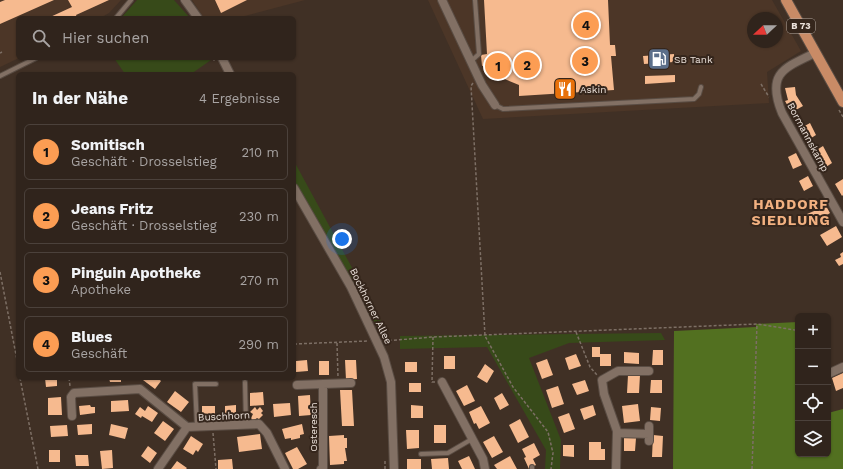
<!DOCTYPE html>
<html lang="de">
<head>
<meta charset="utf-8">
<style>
	:root { --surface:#30241c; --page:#382c25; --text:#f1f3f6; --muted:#a8a4a3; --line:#4b413b; --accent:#fc9d53 }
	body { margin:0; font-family:"Work Sans",sans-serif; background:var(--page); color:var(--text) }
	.controls { position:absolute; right:12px; bottom:12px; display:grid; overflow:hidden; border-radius:6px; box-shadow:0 1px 3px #0004 }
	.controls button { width:36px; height:36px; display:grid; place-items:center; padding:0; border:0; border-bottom:1px solid var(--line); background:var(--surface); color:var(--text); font:20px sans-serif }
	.compass { position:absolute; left:747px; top:12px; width:36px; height:36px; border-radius:50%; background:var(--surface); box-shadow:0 1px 3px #0004; rotate:248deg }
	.you { position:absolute; left:342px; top:239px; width:14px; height:14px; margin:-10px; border:3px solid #fff; border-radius:50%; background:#1a73e8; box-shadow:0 0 0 6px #1a73e833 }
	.badge { display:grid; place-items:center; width:26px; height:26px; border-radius:50%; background:var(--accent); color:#111; font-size:13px; font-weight:700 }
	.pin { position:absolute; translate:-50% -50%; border:2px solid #fff; box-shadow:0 1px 4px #0006 }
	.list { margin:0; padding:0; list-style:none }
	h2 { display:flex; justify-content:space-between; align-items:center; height:52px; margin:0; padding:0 16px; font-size:17px }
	h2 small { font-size:13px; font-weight:400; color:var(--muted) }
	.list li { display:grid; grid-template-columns:26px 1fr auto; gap:12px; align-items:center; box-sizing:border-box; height:56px; margin:0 8px 8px; padding:0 8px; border:1px solid var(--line); border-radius:6px }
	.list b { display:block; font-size:15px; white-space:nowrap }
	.list p { margin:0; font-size:13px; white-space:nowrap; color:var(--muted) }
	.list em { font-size:13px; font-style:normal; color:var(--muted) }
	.icon { flex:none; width:22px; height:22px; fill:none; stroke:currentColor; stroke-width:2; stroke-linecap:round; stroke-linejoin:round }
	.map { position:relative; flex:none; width:843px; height:469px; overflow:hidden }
	.search { position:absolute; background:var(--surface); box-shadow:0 1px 3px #0004; left:16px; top:16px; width:280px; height:44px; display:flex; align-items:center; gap:10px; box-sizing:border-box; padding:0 14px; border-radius:6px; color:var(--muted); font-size:15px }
	.panel { position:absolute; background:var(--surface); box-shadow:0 1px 3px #0004; left:16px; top:72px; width:280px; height:308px; border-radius:6px }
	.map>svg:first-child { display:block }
	.built { fill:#4c3627; fill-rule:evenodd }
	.green { fill:#374a19 }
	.forest { fill:#527020 }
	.building { fill:#f6ba8f }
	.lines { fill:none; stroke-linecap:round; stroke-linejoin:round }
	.lane-casing { stroke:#594c43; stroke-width:6 }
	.street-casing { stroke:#594c43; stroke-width:10 }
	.primary-casing { stroke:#594c43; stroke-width:12 }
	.path { stroke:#7d6f65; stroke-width:1.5; stroke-dasharray:3 2; stroke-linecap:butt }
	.lane { stroke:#827064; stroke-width:4 }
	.street { stroke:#827064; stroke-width:8 }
	.primary { stroke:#c98b66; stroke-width:10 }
	.labels { text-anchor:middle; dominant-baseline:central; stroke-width:4; stroke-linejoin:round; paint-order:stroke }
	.shield { fill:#35261c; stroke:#b4a9a1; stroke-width:1 }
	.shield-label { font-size:9px; font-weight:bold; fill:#ebe1da }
	.poi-label { font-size:10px; fill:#ebe1da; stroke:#35261c; text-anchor:start }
	.street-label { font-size:10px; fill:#ebe1da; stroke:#35261c }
	.district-label { font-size:14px; font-weight:bold; letter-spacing:1px; fill:#f3b181; stroke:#35261c }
</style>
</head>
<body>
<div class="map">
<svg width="843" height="469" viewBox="0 0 843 469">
	<rect width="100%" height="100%" fill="#403025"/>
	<path class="built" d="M0,0H121L109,13L100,18H18L19,58L0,67Z
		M192,0H305L237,18H204Z
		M428,0H772L801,51L767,72L769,103L483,119ZM753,18H777V42H753Z"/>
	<path class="green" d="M137,0H174L190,18H121Z
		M114,58H210L211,60L191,74H125Z
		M294,161L387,332L390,339H384L294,183Z
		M661,333L665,340L569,343L529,358L561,440L560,469H545L546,450L487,347L400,349V336Z"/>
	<path class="forest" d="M798,322V454H828V413L843,409V469H673L674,331L756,327V324Z"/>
	<path class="building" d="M5,0H54L0,24V2Z
		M68,0H109L76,15L77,18H48L72,7Z
		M215,0H247L221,13Z
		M484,0H608L610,45H615L616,56H611L614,90L519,96V85L495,75L488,65L482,66L481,55L487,54Z
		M674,54V62L644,64L643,56Z
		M675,75V82L645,84V76Z
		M795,87L796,95L803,106L794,111L792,107L789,108L785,101L788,100L785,88Z
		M810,123L816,135L808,140L801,128Z
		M823,146L832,163L826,167L823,160L820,162L815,151Z
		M796,153L802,165L793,169L788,157Z
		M808,176L813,186L804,191L799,181Z
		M843,179V195L842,196L835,184Z
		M826,206L830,213L821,219L820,215L811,220L807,214Z
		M836,226L842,237L827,246L820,235Z
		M843,252V264L839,266L835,260L841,257L840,254Z
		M592,347H600V354H611V366H600V357H592Z
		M653,350H663V365H652Z
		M624,352L639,353V364L624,363Z
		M576,354L581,366L569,370L565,358Z
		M444,356H455V369H444Z
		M547,359L553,375L542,379L536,363Z
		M307,360L308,371L296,372V361Z
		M345,360H356L357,379L346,380Z
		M319,361H329V375H319Z
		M405,362H417V372H405Z
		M485,364L494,371L487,383L477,377Z
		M843,373V388L836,391L832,378Z
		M628,375H640L639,393H627Z
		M45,378H57V386L46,387Z
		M109,378H121V382H110Z
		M144,378H158L161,381L155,389L143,380Z
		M585,380L589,391L577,395L572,384Z
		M651,380H662V393H650Z
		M409,383H421V392H409Z
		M467,385L475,401L464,406L456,391Z
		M558,386L564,404L552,408L546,390Z
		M340,390H352L354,426H342Z
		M175,391L189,402L181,412L167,402Z
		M263,392L264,405L250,406V393Z
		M502,393L509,405L500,410L494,398Z
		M310,395L311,415L299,416L298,396Z
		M61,397L62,415H48V398Z
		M128,400L129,411L111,412V401Z
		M290,403L291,415L274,417L273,404Z
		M638,404L640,421L624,423L622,406Z
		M90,405L91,407H95V413L80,415L79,406Z
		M236,405V415L225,416V406Z
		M411,405L423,406V418H411Z
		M593,405L596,415L584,420L580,409Z
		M148,406L158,413L152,422L142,416L141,418L135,414L140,407L145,411Z
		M202,406H215V416L202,417Z
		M481,406L490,423L479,429L476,423L474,424L469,412Z
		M255,407L257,410L260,407L263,411L261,413L263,415L259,419L257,418L253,421L251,418L253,414L250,412Z
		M651,407L661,408L660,421L650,420Z
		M569,413L575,429L564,433L558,417Z
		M520,419L529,437L518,443L509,425Z
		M163,421L174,429L165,441L154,433Z
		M92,424V434L78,435L77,425Z
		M111,424L128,428L125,439L109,435Z
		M302,424L304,434L300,435V438L291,440V438L285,439L282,429Z
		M67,425L68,436L51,437L50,426Z
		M434,425H446V443H434Z
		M406,430H419V448L407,449Z
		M260,434L262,449L239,452L237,437Z
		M344,435V438H347V448H345L347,461H344V464L330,465L329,436Z
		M653,435L663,436L662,457H652Z
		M191,436L203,444L198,452L196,450L193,455L183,449Z
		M494,436L503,452L492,458L483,442Z
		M624,437L636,438L635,451H624Z
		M589,442H601V449H605V460H589Z
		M534,443L540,455L533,459L536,465L529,469L524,458L526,457L522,449Z
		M563,445H574V457L563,456Z
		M148,446L157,453L150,463L141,456Z
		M297,447L307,464L298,469H293L285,453Z
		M49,450H60V462H49Z
		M112,450L113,468L102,469L100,451Z
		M75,455H88L89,466H76Z
		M469,456L475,469H462L458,461Z
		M510,456L517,469H497L494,465Z
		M448,458L449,469H432L431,459Z
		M232,459L233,469H218V460Z
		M407,459H421V469H407Z
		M177,461L187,468L186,469H171Z"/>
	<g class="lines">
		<g class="lane-casing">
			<path id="lane" d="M116,18L131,0
				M470,62L479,54L475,0
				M0,76L36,58
				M495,105L503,109L694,99L699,94L701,87
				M245,382L246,424
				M197,426L195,384H216
				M421,454L448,453L472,439
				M532,467V469"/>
		</g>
		<g class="street-casing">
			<path id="street" d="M185,0L198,18
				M442,0L482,85L495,105
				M815,53C784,68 766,73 782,113L843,222
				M222,58L230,74
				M294,188L351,287L384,357L391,382L394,469
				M830,373L843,367
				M442,382L483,459L485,469
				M323,384L351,383
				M297,385L323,384V468L321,469
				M72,416L71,397L74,393L140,389L187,427
				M617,433L649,434
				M649,441V426
				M158,469L187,427L259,424L267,433L285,469
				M616,469L617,431L604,394L602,380L618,371H649"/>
		</g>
		<g class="primary-casing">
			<path id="primary" d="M786,0L843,102"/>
		</g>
		<path class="path" d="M0,53L2,52
			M213,58L215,62
			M484,71L486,65
			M473,83L471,86L485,336L513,387L548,432L553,453L551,469
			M761,84L769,97
			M839,110L843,117
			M0,272L18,365
			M576,332L590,367L597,375
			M433,337L432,382H435
			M384,341L433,337L757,324L795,330L798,336
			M337,343L338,377
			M294,344L368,341
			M20,378L38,469
			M69,378L70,386
			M213,433L216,469
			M385,461V469
			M752,469L757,324"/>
		<use href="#lane" class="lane"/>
		<use href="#street" class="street"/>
		<use href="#primary" class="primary"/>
	</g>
	<defs>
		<g id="fuel-square" transform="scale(1.15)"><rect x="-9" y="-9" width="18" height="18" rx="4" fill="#5c6f8a" stroke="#35261c"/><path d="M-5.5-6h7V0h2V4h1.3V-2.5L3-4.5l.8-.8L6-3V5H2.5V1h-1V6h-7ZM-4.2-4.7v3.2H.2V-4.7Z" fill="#fff"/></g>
		<g id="restaurant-square" transform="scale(1.15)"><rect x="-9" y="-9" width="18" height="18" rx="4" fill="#e8710a" stroke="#35261c"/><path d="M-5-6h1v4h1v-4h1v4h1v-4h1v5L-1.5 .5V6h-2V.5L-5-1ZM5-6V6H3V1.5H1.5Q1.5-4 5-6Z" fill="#fff"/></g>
	</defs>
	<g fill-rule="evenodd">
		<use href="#fuel-square" x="659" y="59"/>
		<use href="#restaurant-square" x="565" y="89"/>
	</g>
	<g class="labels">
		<rect class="shield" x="787" y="19" width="28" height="14" rx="3"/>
		<g class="shield-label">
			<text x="801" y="26">B 73</text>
		</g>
		<g class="poi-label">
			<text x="674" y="59">SB Tank</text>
			<text x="580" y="89">Askin</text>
		</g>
		<g class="street-label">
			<text transform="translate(808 137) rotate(62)">Bormannskamp</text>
			<text transform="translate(371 306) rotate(64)">Bockhorner Allee</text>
			<text transform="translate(224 416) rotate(-3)">Buschhorn</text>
			<text transform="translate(313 427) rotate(-90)">Osteresch</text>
		</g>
		<g class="district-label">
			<text x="791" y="204">HADDORF<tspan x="791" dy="16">SIEDLUNG</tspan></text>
		</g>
	</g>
</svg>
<div class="controls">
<button>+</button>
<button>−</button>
<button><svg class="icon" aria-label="locate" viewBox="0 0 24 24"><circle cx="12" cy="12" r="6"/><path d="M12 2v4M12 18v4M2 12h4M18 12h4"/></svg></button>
<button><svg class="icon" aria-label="layers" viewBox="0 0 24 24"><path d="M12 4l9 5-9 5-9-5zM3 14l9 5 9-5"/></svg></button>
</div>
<svg class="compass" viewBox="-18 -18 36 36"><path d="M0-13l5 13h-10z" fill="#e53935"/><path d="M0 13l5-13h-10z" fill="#a8a4a3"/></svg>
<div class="you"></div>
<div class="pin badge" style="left:498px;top:66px">1</div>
<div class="pin badge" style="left:527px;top:65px">2</div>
<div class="pin badge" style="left:585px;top:61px">3</div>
<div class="pin badge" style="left:586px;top:25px">4</div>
<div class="search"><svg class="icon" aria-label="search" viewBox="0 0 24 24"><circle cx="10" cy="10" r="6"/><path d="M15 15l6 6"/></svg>Hier suchen</div>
<section class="panel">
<h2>In der Nähe<small>4 Ergebnisse</small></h2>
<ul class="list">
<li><span class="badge">1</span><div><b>Somitisch</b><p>Geschäft · Drosselstieg</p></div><em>210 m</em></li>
<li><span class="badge">2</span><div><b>Jeans Fritz</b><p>Geschäft · Drosselstieg</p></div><em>230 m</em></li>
<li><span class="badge">3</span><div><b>Pinguin Apotheke</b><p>Apotheke</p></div><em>270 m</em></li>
<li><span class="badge">4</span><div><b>Blues</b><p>Geschäft</p></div><em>290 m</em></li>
</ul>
</section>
</div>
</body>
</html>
